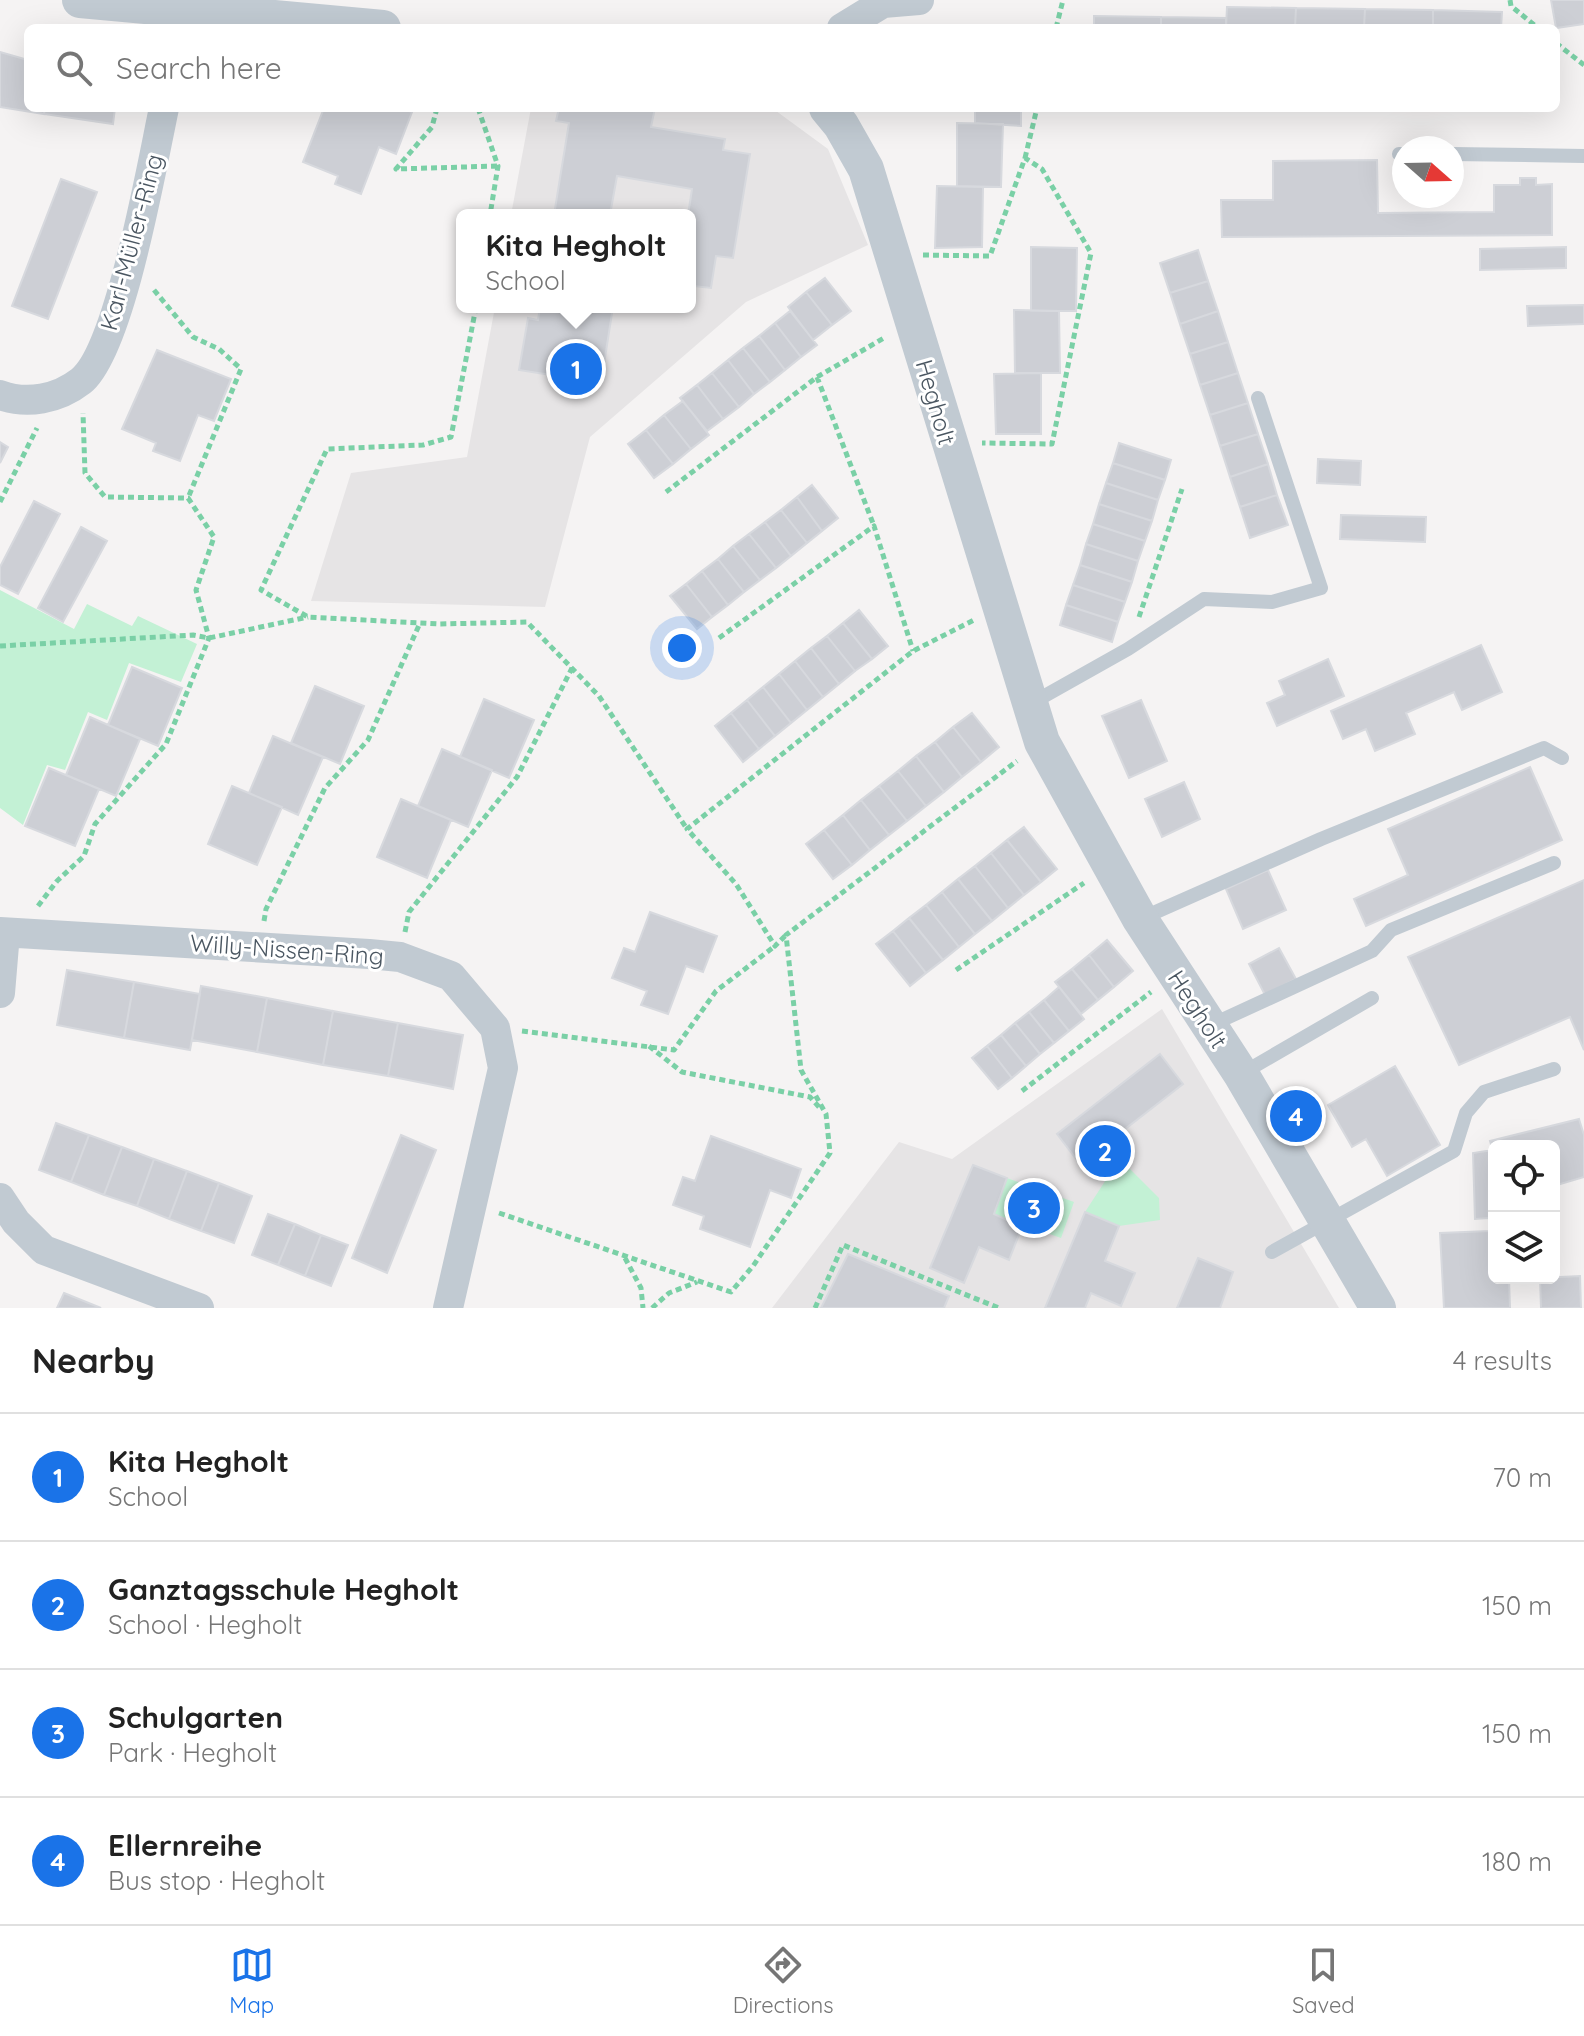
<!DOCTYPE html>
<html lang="en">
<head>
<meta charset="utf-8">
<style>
	:root { --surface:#fff; --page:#f2f2f2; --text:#222; --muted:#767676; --line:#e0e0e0; --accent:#1a73e8 }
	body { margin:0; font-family:Quicksand,sans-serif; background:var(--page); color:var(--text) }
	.controls { position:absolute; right:24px; bottom:24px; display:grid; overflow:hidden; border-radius:12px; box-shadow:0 8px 32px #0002 }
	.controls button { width:72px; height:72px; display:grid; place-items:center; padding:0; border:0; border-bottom:2px solid var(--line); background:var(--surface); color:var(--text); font:40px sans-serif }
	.compass { position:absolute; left:1392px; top:136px; width:72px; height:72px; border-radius:50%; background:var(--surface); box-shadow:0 8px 32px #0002; rotate:110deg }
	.you { position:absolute; left:682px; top:648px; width:28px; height:28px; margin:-20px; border:6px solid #fff; border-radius:50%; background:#1a73e8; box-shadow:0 0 0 12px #1a73e833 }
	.badge { display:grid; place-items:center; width:52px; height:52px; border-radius:50%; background:var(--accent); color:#fff; font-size:26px; font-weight:700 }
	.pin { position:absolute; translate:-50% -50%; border:4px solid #fff; box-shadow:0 2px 8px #0006 }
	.popup { position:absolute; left:456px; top:209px; width:240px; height:104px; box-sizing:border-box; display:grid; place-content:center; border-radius:12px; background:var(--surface); filter:drop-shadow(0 2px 6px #0005); font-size:26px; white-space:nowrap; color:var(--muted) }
	.popup b { font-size:30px; color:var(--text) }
	.popup::after { content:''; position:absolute; left:50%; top:100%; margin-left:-16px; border:16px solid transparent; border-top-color:var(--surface) }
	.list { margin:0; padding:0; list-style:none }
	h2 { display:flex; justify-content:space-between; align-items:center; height:104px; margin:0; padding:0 32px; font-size:34px }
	h2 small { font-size:26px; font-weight:400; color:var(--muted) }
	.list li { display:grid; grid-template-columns:52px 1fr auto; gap:24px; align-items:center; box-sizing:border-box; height:128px; padding:0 32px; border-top:2px solid var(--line) }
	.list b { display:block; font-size:30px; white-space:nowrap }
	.list p { margin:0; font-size:26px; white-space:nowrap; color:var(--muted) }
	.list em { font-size:26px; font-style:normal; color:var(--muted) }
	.icon { flex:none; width:44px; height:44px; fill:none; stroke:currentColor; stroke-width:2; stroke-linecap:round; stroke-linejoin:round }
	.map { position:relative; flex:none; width:1584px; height:1308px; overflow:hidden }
	.search { position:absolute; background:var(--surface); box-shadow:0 8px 32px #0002; left:24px; right:24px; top:24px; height:88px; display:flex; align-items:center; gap:20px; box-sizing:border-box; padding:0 28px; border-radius:12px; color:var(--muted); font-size:30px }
	.sheet { height:616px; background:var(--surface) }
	nav { display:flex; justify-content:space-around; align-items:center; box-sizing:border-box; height:112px; border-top:2px solid var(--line); background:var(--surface); font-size:22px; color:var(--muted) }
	nav a { display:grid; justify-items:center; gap:4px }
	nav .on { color:var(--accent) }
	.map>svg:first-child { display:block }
	.education { fill:#e6e4e5 }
	.green { fill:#c3f1d5 }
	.building { fill:#cdcfd5; stroke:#d7d9de; stroke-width:2 }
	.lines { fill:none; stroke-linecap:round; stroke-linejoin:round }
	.path { stroke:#7ad0a6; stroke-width:5; stroke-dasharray:6 4; stroke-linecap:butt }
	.service { stroke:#c1cad2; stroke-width:14 }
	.minor { stroke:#c1cad2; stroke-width:30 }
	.tertiary { stroke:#c1cad2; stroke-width:36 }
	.labels { text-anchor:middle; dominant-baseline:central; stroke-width:6; stroke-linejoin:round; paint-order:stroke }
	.street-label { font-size:24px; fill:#4a5661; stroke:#fff }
</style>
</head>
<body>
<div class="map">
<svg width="1584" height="1308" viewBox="0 0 1584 1308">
	<rect width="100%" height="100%" fill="#f5f3f3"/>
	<path class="education" d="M531,108H772L828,149L868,245L746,302L590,437L545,607L311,601L351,473L467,457L495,307H690V215H511Z
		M1162,1009L1339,1308H772L899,1142L952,1159Z"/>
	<path class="green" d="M0,590L74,629L87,604L132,626L138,616L197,644L181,682L129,663L107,720L88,712L65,770L47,765L23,825L0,808Z
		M1127,1166L1159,1198L1160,1220L1119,1226L1085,1212L1111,1172Z
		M1007,1178L1074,1202L1061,1238L994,1214Z"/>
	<path class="building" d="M1551,0H1584V24L1556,28Z
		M1227,7L1296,8L1295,28H1226Z
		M1296,8L1365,9L1364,28H1295Z
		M1365,9L1433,10V28H1364Z
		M1433,10L1502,12L1501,28H1433Z
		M1094,16L1161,17V28H1094Z
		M1161,17L1226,18V28H1161Z
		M0,52L28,60V108H45L44,114L0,107Z
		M45,108H115L113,124L44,114Z
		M324,108H402L412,112L396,154L379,147L361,194L335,184L338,176L303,162Z
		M559,108H655L651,127L725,139L723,150L750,154L733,258L716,256L711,288L694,286L690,297L688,215L692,189L617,176L610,215H554L569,123L556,121Z
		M975,108H1021V126L975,123Z
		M957,123L1003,124L1001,187L957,186Z
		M1377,160L1378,213L1494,212V185H1520V178H1536V185L1552,184V235L1222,237L1221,200H1273V161Z
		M61,179L97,192L48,319L12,306Z
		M937,186L983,187L982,247L935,248Z
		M1031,247L1077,248L1076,311H1031Z
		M1566,247V268L1480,270V249Z
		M1198,250L1208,281L1170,293L1160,263Z
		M825,278L851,311L832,325L806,292Z
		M1208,281L1218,311L1180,324L1170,293Z
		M806,292L832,325L813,340L788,307Z
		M1584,305V324L1528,326L1527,306Z
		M540,307H613L601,383L519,370L528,318L538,320Z
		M1014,310L1059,311L1060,373H1015Z
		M790,311L817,345L801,357L775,323Z
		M1218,311L1228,342L1190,354L1180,324Z
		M775,323L801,357L785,370L759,336Z
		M759,336L785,370L770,382L743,348Z
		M1228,342L1238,373L1200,385L1190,354Z
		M743,348L770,382L754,394L728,360Z
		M157,350L231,379L214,421L198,415L180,461L153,451L156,443L122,429Z
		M728,360L754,394L739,407L712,373Z
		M712,373L739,407L723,419L697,385Z
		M1041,373V434H996L994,374Z
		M1238,373L1248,403L1210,415L1200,385Z
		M697,385L723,419L707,431L680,398Z
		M683,401L709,435L691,449L664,415Z
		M1248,403L1258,434L1220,446L1210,415Z
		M664,415L691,449L673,464L646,430Z
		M646,430L673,464L654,478L628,444Z
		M1258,434L1268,464L1230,477L1220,446Z
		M0,442L8,447L0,463Z
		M1119,443L1171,460L1165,480L1113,463Z
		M1318,459L1361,461L1360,485L1317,483Z
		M1113,463L1165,480L1158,500L1106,483Z
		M1268,464L1277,495L1240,507L1230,477Z
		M1106,483L1158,500L1152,521L1099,504Z
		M812,485L838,518L822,531L797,497Z
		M1277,495L1288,525L1250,538L1240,507Z
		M797,497L822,531L807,543L781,510Z
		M34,501L60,514L18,594L0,585V567Z
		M1099,504L1152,521L1145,541L1093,524Z
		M781,510L807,543L791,556L765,522Z
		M1341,515L1426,517L1425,542L1340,539Z
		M765,522L791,556L776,568L749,534Z
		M1093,524L1145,541L1138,561L1086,544Z
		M81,527L107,541L63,622L38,608Z
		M749,534L776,568L760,580L733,546Z
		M1086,544L1138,561L1132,582L1080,565Z
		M733,546L760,580L744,592L718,559Z
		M718,559L744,592L728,605L702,571Z
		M1080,565L1132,582L1125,602L1073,585Z
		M702,571L728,605L712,617L686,584Z
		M686,584L712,617L697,629L670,596Z
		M1073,585L1125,602L1118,622L1066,605Z
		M1066,605L1118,622L1112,642L1060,625Z
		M859,610L888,646L872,659L843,623Z
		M843,623L872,659L855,671L827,636Z
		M827,636L855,671L839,684L811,648Z
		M1481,645L1502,692L1462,710L1454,692L1406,713L1415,734L1375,751L1366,729L1343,739L1331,711Z
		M811,648L839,684L823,697L795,661Z
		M1328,659L1344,696L1277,726L1267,703L1285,695L1279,681Z
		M795,661L823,697L807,710L779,674Z
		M132,667L182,688L158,746L108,725Z
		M779,674L807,710L791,723L763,687Z
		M315,686L364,706L340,764L291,743Z
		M763,687L791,723L775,736L747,700Z
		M484,699L534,720L509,778L460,757Z
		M747,700L775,736L759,749L731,713Z
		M1141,700L1167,761L1129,778L1102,716Z
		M731,713L759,749L743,762L715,726Z
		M972,713L999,747L981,762L953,727Z
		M90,717L140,739L116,796L66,775Z
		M953,727L981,762L962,777L935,742Z
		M273,736L323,757L298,815L249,793Z
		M935,742L962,777L944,792L916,756Z
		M442,749L492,770L468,827L418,806Z
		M916,756L944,792L926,806L898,771Z
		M1530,767L1562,840L1366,926L1354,899L1408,875L1388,829Z
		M49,768L99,789L75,846L25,826Z
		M898,771L926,806L907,821L879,786Z
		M1184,782L1200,819L1162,837L1145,799Z
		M232,786L282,807L257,865L208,844Z
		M879,786L907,821L889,835L861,800Z
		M401,799L451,820L427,878L377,857Z
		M861,800L889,835L870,850L843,815Z
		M843,815L870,850L852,865L824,830Z
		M1024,827L1057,869L1041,882L1007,840Z
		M824,830L852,865L833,879L806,844Z
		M1007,840L1041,882L1024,895L991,853Z
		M991,853L1024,895L1008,908L975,866Z
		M975,866L1008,908L992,921L958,879Z
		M1268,870L1286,910L1243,929L1226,889Z
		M958,879L992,921L975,934L942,892Z
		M1584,880V1050L1570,1017L1459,1065L1408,957Z
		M942,892L975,934L959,947L926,905Z
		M926,905L959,947L943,960L909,918Z
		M650,912L717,936L703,972L686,966L668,1014L641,1005L647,991L612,978L624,948L635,952Z
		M909,918L943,960L926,973L893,931Z
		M893,931L926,973L910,986L876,944Z
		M1107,940L1133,971L1114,987L1089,955Z
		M1279,948L1296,979L1265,995L1249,964Z
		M1089,955L1114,987L1098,1000L1072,969Z
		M1072,969L1098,1000L1081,1014L1055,982Z
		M67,970L134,982L124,1038L57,1025Z
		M134,982L200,994L190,1050L124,1038Z
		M201,986L267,998L257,1052L192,1040Z
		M1059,987L1084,1019L1069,1031L1044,1000Z
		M267,998L333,1011L323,1065L257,1052Z
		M1044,1000L1069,1031L1054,1043L1029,1012Z
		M333,1011L398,1023L388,1076L323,1065Z
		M1029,1012L1054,1043L1040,1054L1015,1023Z
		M398,1023L463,1035L453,1089L388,1076Z
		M1015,1023L1040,1054L1026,1066L1001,1035Z
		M1001,1035L1026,1066L1012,1078L987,1046Z
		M987,1046L1012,1078L998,1089L972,1058Z
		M1160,1054L1183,1084L1080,1164L1057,1134Z
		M1395,1066L1440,1145L1387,1176L1366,1139L1352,1147L1328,1105Z
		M1579,1119L1584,1135V1177L1554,1186V1146H1494V1154L1490,1141Z
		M56,1123L89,1135L71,1182L39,1170Z
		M89,1135L122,1147L104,1195L71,1182Z
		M401,1135L436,1150L387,1273L352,1258Z
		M711,1136L801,1169L791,1198L770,1190L750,1247L700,1229L704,1216L673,1205L683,1177L695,1181Z
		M122,1147L154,1159L137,1206L104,1195Z
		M1493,1150L1494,1231H1490L1489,1218L1475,1219L1473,1153Z
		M154,1159L187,1171L169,1219L137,1206Z
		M973,1165L1007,1178L994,1214L1022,1227L1009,1260L979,1247L964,1283L930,1268Z
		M187,1171L219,1183L201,1231L169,1219Z
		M219,1183L252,1196L234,1243L201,1231Z
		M1085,1212L1119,1226L1105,1261L1135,1273L1121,1306L1091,1293L1085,1308H1045Z
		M268,1214L295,1224L278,1265L252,1255Z
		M295,1224L321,1235L305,1276L278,1265Z
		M1490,1231H1494V1278H1509L1510,1308H1444L1440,1233Z
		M321,1235L348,1245L331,1286L305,1276Z
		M848,1254L949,1296L944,1308H821Z
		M1198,1258L1233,1272L1220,1308H1177Z
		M1580,1276L1581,1308H1541L1540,1278Z
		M64,1293L101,1308H57Z"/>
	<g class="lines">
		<path class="path" d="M1510,0L1511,6L1538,28
			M1056,28L1063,0
			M1556,43L1584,65
			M437,108L432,127L396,169L498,166
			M478,108L498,166L490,215
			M1025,158L1037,108
			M923,255L990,256L1025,158L1042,169L1091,253L1052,444L982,443
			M154,290L193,337L219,349L241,369L188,498
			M476,307L451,437L423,445L327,449L261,590L308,617L439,624L527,622L599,696L687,829
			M817,377L874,526
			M666,492L817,377L884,338
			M0,502L37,428
			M1139,617L1182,489
			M719,638L874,526L913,651
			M0,646L193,635L209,638L308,617
			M38,906L57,881L84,856L95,824L166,744L209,638L196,590L214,537L188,498L105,497L85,473L83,413
			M264,921L266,909L325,788L368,740L420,623
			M405,932L409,912L517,777L572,668
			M785,936L775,946L736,884L687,829L913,651L974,620
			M956,970L1084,883
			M522,1031L674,1050L716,991L775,946
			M649,1046L682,1072L810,1097L819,1107
			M1022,1091L1151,992
			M499,1213L731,1292L753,1266L830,1153L826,1114L801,1070L786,935L1017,761
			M625,1258L641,1288L643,1308
			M652,1308L669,1293L697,1282
			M815,1308L843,1245L999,1308"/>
		<path class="service" d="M1399,154H1404
			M1452,154L1584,156
			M1032,703L1128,649L1204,599L1272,602L1321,588L1258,398
			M1140,919L1321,839L1544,748L1562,758
			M1209,1026L1372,951L1391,930L1554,863
			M1241,1074L1372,998
			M1272,1252L1454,1151L1466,1113L1484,1092L1554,1069"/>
		<path class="minor" d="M842,28L883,3L919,0
			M0,395C27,405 58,399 81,381C120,350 152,164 164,108
			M0,932L369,954L400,957L451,976L495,1028L503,1068L448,1308
			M0,993L5,933
			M0,1198L16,1222L44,1250L199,1308"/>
		<path class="tertiary" d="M80,0L383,28
			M827,108L841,125L866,169L1042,742L1140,919L1241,1074L1378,1308"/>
	</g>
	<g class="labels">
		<g class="street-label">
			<text transform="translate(131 242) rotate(-75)">Karl-Müller-Ring</text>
			<text transform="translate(936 402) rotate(74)">Hegholt</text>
			<text transform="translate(287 949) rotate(4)">Willy-Nissen-Ring</text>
			<text transform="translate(1198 1009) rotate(57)">Hegholt</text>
		</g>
	</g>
</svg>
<div class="controls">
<button><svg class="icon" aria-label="locate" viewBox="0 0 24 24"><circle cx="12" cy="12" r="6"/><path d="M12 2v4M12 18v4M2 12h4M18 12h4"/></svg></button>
<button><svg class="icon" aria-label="layers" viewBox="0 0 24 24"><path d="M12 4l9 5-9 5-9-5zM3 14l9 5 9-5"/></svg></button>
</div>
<svg class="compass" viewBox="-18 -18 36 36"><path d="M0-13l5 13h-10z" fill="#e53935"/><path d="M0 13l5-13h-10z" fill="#767676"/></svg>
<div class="you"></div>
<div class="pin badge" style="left:576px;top:369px">1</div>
<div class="popup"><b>Kita Hegholt</b>School</div>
<div class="pin badge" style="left:1105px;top:1151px">2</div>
<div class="pin badge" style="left:1034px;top:1208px">3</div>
<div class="pin badge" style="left:1296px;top:1116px">4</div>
<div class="search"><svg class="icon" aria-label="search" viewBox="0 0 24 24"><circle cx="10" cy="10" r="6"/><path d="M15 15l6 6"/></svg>Search here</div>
</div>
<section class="sheet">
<h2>Nearby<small>4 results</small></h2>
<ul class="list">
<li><span class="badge">1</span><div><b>Kita Hegholt</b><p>School</p></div><em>70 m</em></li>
<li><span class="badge">2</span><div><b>Ganztagsschule Hegholt</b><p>School · Hegholt</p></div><em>150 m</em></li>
<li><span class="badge">3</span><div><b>Schulgarten</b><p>Park · Hegholt</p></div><em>150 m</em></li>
<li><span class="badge">4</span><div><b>Ellernreihe</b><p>Bus stop · Hegholt</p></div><em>180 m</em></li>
</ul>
</section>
<nav>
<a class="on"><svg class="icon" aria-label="map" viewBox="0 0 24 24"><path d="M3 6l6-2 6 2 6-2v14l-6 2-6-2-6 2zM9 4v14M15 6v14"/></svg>Map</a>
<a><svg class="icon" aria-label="directions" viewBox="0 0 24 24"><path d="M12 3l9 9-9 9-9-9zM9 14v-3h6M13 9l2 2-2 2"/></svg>Directions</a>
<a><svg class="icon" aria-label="saved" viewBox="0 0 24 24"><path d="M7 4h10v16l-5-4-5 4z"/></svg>Saved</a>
</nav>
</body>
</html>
